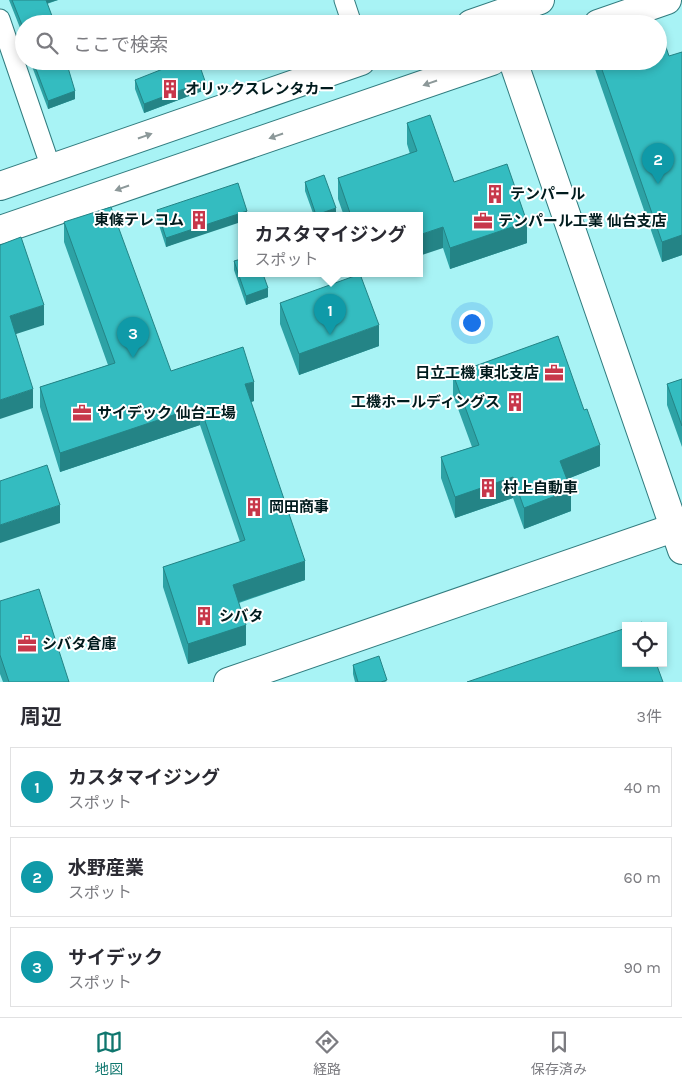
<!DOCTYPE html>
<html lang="ja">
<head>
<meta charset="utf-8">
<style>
	:root { --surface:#fff; --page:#f2f2f3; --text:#2b2b33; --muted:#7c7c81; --line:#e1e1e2; --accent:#0f766e }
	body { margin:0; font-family:Karla,"Noto Sans JP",sans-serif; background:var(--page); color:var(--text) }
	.controls { position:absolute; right:15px; bottom:15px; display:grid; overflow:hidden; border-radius:0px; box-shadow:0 2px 8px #0003 }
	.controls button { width:45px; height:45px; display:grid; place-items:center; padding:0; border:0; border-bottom:1px solid var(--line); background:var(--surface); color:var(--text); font:25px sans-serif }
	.you { position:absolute; left:471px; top:322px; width:18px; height:18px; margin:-12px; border:4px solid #fff; border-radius:50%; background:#1a73e8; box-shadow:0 0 0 8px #1a73e833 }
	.badge { display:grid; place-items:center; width:32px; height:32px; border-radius:50%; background:var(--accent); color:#fff; font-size:16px; font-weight:700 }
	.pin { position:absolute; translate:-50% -41px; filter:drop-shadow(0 1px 2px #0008) }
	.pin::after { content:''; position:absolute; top:26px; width:18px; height:15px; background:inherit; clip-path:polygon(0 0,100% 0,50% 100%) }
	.popup { position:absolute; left:238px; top:212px; width:185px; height:65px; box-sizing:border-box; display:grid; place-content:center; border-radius:0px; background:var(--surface); filter:drop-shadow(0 1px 4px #0005); font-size:16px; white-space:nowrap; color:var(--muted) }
	.popup b { font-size:19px; color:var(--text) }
	.popup::after { content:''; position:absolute; left:50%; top:100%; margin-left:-10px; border:10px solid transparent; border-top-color:var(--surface) }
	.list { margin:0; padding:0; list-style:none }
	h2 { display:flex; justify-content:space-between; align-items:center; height:65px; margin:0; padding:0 20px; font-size:21px }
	h2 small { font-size:16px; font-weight:400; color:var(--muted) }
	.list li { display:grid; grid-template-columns:32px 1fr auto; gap:15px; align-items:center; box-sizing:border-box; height:80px; margin:0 10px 10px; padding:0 10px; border:1px solid var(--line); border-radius:0px }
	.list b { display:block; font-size:19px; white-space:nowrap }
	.list p { margin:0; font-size:16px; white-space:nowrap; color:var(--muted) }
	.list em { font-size:16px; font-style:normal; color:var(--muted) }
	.icon { flex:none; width:28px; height:28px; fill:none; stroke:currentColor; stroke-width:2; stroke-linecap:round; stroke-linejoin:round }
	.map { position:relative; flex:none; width:682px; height:682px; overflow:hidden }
	.search { position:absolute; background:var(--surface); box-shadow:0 2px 8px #0003; left:15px; right:15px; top:15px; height:55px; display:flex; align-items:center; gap:12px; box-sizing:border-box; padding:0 18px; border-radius:28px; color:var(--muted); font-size:19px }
	.sheet { height:335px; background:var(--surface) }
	nav { display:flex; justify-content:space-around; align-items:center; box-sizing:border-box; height:70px; border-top:1px solid var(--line); background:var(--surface); font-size:14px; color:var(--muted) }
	nav a { display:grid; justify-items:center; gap:2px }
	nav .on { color:var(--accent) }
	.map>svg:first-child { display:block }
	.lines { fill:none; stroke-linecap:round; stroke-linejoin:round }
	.street-casing { stroke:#317c7f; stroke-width:21 }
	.secondary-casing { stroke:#317c7f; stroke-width:30 }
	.street { stroke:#fff; stroke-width:19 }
	.secondary { stroke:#fff; stroke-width:28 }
	.wall { fill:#2da2a5 }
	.shaded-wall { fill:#248486 }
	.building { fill:#34bcc0; stroke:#248486 }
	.oneway { fill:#8c9899 }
	.labels { text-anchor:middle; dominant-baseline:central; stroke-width:4; stroke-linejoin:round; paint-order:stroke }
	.poi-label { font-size:15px; font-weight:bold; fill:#001b1d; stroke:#fff; text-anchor:start }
</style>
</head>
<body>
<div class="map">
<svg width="682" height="682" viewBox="0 0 682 682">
	<rect width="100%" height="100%" fill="#a8f3f5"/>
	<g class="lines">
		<g class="street-casing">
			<path id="street" d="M344,0L352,24
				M0,19L51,168"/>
		</g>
		<g class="secondary-casing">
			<path id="secondary" d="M471,24L540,0
				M598,24L667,0
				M513,61L682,550
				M0,186L361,61
				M0,230L492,61
				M228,682L682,525"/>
		</g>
		<use href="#street" class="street"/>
		<use href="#secondary" class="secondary"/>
	</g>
	<path class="wall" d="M9,0H58L47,4L24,24V38Z
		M682,52V255L662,262L595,69V61H658Z
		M30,61H66L75,99L48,109Z
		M135,80L205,90L144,113L135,89Z
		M407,123L454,182L527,243L450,269L443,248L419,216H344L338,199V178L410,154L407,144Z
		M305,182L336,216H314L305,191Z
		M157,210L247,216L166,247L157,219Z
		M64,222L171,371L254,401L251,402L305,580L239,603L246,645L188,664L163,587V567L240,542L200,425L60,472L40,407V387L108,365L64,242Z
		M234,261L268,297L246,305L234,270Z
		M280,303L379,346L299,375L280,324Z
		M453,374L600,466L567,479L571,511L524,529L513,498L455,518L441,478V457L472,447L453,395Z
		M682,379V447L667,405V384Z
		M0,601L69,682H3L0,674Z
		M353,665L387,682H355L353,674Z"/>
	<path class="shaded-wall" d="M44,0H58L44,4Z
		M205,81V90L144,113V104Z
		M75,91V99L48,109V101Z
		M336,208V216H316V215Z
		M247,211V216H241V222L166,247V238Z
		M527,222V243L450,269V248Z
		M443,227V248L419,256V235Z
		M682,235V255L662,262V242Z
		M268,288V297L246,305V296Z
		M44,305V325L10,336V316Z
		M379,325V346L299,375V354Z
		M254,382V401L245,404V384Z
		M33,389V408L0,419V400Z
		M200,406V425L60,472V453Z
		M600,445V466L560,482V461Z
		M513,477V498L455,518V497Z
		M571,490V511L524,529V508Z
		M60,505V523L0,543V525Z
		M305,561V580L233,604V585Z
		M246,625V645L188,664V644Z"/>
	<path class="building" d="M12,0H46L55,24H24V30Z
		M658,27H659L669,56L682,52V235L662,242L599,61H658Z
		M33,61H66L75,91L48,101Z
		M183,61H198L205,81L144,104L135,80Z
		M430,115L454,182L507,164L527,222L450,248L443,227L419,235V216H351L338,178L417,151L407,123Z
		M324,175L336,208L316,215L305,182Z
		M238,183L247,211L166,238L157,210Z
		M111,207L171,371L243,347L254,382L245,384L305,561L233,585L246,625L188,644L163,567L245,540L200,406L60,453L40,387L115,363L64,222Z
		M21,237L44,305L10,316L33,389L0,400V245Z
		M241,259V274H263L268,288L246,296L234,261Z
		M360,274L379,325L299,354L280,303Z
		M558,336L584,410L587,409L600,445L560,461L571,490L524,508L513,477L455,497L441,457L479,445L453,374Z
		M682,379V426L667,384Z
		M47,465L60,505L0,525V481Z
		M39,589L69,682H9L0,655V601Z
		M642,622L643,626H632Z
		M626,628V663H656L663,682H467Z
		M379,656L387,680L381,682H358L353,665Z"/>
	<defs><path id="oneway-solid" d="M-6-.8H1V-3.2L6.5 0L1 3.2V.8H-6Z" transform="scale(1.25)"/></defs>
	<g class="oneway">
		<use href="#oneway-solid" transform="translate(430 83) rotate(161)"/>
		<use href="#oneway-solid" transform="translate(145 136) rotate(-19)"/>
		<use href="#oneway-solid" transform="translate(276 136) rotate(161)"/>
		<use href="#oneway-solid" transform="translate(122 188) rotate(161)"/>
	</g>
	<defs>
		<g id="building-bare" transform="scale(1.5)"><path d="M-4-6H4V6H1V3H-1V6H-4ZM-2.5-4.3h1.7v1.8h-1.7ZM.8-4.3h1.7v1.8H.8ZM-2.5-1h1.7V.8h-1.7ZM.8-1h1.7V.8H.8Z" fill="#c7374a" stroke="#fff" stroke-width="2.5" paint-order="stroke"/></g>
		<g id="office-bare" transform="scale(1.5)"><path d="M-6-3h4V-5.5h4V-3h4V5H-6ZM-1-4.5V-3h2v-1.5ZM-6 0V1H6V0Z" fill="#c7374a" stroke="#fff" stroke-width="2.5" paint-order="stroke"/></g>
	</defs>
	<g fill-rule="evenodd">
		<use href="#building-bare" x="170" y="89"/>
		<use href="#building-bare" x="495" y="194"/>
		<use href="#building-bare" x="199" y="220"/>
		<use href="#office-bare" x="483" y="221"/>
		<use href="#office-bare" x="554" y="373"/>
		<use href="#building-bare" x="515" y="402"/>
		<use href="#office-bare" x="82" y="413"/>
		<use href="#building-bare" x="488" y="488"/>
		<use href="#building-bare" x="254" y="507"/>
		<use href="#building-bare" x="204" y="616"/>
		<use href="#office-bare" x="27" y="644"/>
	</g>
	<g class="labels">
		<g class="poi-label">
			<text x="185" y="89">オリックスレンタカー</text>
			<text x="510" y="194">テンパール</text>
			<text x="184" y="220" text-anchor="end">東條テレコム</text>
			<text x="498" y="221">テンパール工業 仙台支店</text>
			<text x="539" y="373" text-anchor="end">日立工機 東北支店</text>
			<text x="500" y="402" text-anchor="end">工機ホールディングス</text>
			<text x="97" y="413">サイデック 仙台工場</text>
			<text x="503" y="488">村上自動車</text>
			<text x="269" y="507">岡田商事</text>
			<text x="219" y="616">シバタ</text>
			<text x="42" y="644">シバタ倉庫</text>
		</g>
	</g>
</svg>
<div class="controls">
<button><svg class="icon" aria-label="locate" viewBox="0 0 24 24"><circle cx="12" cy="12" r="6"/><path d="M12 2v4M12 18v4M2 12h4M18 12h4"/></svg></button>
</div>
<div class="you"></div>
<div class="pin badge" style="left:330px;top:335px;background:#0f9aa8">1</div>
<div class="popup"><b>カスタマイジング</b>スポット</div>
<div class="pin badge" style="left:658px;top:184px;background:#0f9aa8">2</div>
<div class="pin badge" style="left:133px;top:358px;background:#0f9aa8">3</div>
<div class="search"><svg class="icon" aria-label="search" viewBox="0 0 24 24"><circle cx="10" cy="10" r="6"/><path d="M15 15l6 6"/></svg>ここで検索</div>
</div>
<section class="sheet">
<h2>周辺<small>3件</small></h2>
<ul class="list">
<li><span class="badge" style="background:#0f9aa8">1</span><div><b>カスタマイジング</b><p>スポット</p></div><em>40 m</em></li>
<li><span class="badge" style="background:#0f9aa8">2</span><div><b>水野産業</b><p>スポット</p></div><em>60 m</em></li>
<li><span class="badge" style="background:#0f9aa8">3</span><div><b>サイデック</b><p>スポット</p></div><em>90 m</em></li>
</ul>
</section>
<nav>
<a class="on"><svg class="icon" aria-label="map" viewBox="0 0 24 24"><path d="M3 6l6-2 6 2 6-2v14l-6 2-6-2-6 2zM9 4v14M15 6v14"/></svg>地図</a>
<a><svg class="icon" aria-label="directions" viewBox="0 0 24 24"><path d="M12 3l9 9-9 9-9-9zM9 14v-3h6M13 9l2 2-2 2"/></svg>経路</a>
<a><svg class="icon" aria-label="saved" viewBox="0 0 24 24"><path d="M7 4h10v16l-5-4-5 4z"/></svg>保存済み</a>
</nav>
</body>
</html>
